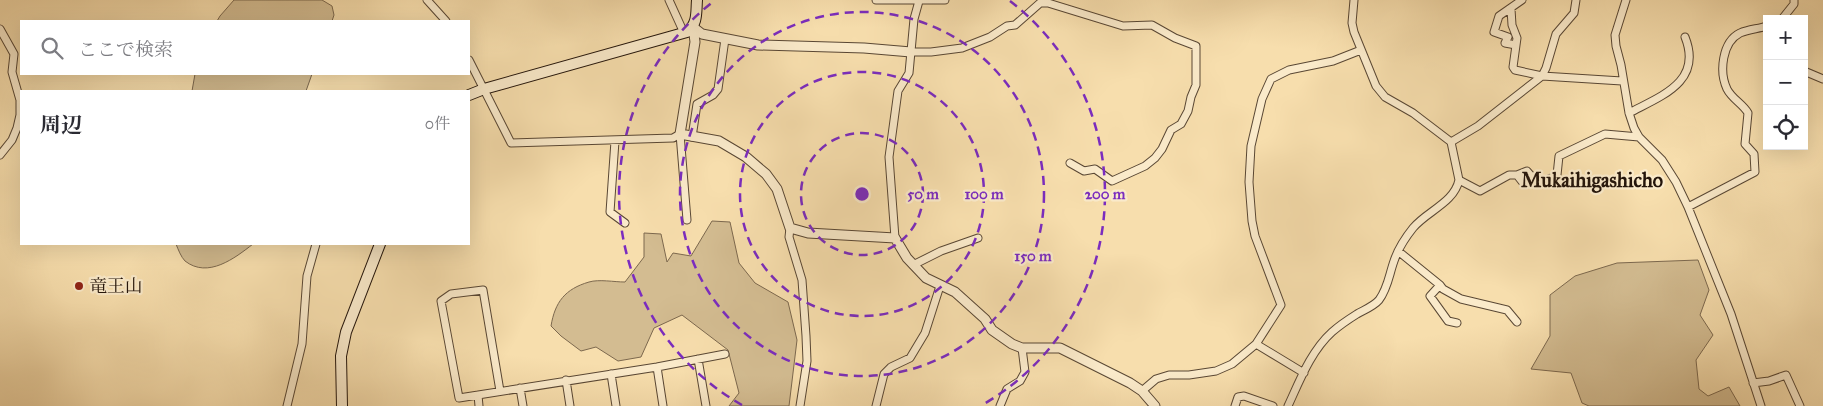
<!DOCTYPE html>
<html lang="ja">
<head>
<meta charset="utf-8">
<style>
	:root { --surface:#fff; --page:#f2f2f3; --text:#2b2b33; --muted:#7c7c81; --line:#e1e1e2 }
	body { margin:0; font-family:"IM FELL Great Primer","Noto Serif JP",serif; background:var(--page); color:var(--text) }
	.controls { position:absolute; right:15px; top:15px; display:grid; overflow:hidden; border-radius:0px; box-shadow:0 5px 20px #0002 }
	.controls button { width:45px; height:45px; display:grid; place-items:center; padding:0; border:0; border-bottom:1px solid var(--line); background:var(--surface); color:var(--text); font:25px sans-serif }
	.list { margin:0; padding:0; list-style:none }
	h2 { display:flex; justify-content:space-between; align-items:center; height:65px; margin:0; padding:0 20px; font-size:21px }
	h2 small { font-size:16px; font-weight:400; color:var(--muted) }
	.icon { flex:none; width:28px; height:28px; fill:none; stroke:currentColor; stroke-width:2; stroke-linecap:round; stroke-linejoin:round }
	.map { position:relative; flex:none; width:1823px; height:406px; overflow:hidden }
	.search { position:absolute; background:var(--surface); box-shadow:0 5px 20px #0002; left:20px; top:20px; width:450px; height:55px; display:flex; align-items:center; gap:12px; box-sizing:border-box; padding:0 18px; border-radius:0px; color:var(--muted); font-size:19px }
	.panel { position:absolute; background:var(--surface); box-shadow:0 5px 20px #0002; left:20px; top:90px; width:450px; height:155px; border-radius:0px }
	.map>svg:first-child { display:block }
	.green { fill:#d3bc91; stroke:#7c684e }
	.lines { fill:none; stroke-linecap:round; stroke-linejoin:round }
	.minor-casing { stroke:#594734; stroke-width:9 }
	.tertiary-casing { stroke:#594734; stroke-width:11 }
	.secondary-casing { stroke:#24150b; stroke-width:12 }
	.minor { stroke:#faeaca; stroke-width:7 }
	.tertiary { stroke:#faeaca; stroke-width:9 }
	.secondary { stroke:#faeaca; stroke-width:10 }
	.ring { fill:none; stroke:#7b2cbf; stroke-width:2.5; stroke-dasharray:9 6 }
	.poi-dot { fill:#8f2418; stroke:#faeaca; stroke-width:2 }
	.labels { text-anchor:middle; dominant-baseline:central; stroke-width:4.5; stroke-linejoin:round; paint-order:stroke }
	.poi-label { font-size:18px; fill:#24150b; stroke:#faeaca; text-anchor:start }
	.quarter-label { font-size:20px; font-weight:bold; fill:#24150b; stroke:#faeaca }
	.centre { fill:#7b2cbf; stroke:#faeaca; stroke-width:2.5 }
	.ring-label { font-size:15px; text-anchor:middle; font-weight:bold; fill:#7b2cbf; stroke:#faeaca; stroke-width:4.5; stroke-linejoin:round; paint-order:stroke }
</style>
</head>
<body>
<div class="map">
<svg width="1823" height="406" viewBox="0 0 1823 406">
	<rect width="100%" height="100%" fill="#f7dead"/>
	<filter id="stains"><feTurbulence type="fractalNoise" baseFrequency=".004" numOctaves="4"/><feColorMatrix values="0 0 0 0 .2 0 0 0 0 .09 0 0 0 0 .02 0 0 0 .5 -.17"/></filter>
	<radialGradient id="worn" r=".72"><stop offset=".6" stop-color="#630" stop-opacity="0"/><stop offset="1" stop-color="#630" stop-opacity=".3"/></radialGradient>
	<path class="green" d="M234,0H322L332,6L334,15L332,21H217L220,16Z
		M195,74H312L306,91H192Z
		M712,221L730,222L739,263L755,283L788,302L797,340L789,406H729L739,393L728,350L682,315L654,328L641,357L618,361L596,347L581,351L561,336L551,326C555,302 565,289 589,282C599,279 614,282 625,282L644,257V233L661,234L667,262L673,253L691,256Z
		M176,244H253C235,258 208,279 185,261C181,257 178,249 176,244Z
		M1698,260L1709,290L1700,315L1713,335L1696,360L1699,389L1708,396L1729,387L1740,406H1589L1582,403L1571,373L1531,369L1550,336V295L1575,276L1617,263Z"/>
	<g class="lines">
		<g class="minor-casing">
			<path id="minor" d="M427,0L446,21
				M669,0L684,33
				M876,0H945
				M1626,0L1615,35L1616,46L1621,65L1629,113L1634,128L1639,137L1662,160L1676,182L1688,207L1731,314L1761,406
				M1511,9L1512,25L1517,38L1513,67L1515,70L1542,76L1622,81
				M1782,19L1794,4V0
				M0,29L14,54L12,72L20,100V115L17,128L12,140L0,155
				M1516,45L1505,43L1508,37L1494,32L1499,16L1522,0
				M911,52H931L962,48L990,37L1007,26L1015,25L1040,3H1048L1123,26L1152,25L1175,38L1196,46V85L1191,97L1188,111L1181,124L1171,130L1162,149L1155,158L1145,166L1112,181L1095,169L1084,171L1070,163
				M469,60L511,143L673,138L680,134L687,220
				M1804,71L1823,79
				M1629,113C1661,96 1703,82 1685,37
				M692,137L697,104L713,95L718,89L725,39
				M615,141L610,212L625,223
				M1451,142L1478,126L1542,76L1546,68L1556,34L1574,13L1576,0
				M1517,175L1527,171C1536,183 1546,182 1557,175L1559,156L1605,134L1639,137
				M1459,180L1480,191L1509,175H1517L1524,184
				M1688,207L1755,172L1754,154L1745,144L1748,113C1743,104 1732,99 1727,89C1719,72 1722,42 1740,33C1749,29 1758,29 1767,26
				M790,228L789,237L802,280L806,336L807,361L800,406
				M895,238L889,157L898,91L909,73L914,19L919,1
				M1398,251L1440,285L1430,296L1448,321L1457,323
				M913,265L941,251L978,238
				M1440,285L1443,289L1461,299L1507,310L1517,322
				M1256,344L1304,373
				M698,359L706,406
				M657,367L663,406
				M611,374L616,406
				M566,380L570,406
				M1753,383L1769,381L1786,375L1800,406
				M520,388L523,406
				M500,391L483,290L451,294L441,301L459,398L657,367L725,354
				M1142,391L1156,379L1169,375H1189L1216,371L1232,364L1256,344L1281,305L1255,236L1252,221L1249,182L1251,146L1262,99L1271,79L1289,70L1333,61L1361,50
				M478,395L479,406
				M287,406L302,344L307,276L316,244
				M876,406L884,374L891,367L910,358L925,333L940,286
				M1000,406L1007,389L1020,381L1025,372L1022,348
				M1235,406L1238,397L1244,396L1273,406
				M1288,406C1300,380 1311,351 1332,332C1340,325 1349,319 1357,314C1364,310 1374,306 1379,300C1388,288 1389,275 1394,261C1398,249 1405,238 1413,228C1427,211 1454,203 1459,180L1451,142L1413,113L1385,97L1376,86L1354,32L1352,23L1354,0"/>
		</g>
		<g class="tertiary-casing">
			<path id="tertiary" d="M693,27L695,42L680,134L719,141L746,157L766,174L777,189L790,228L808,233L895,238L907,258L926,278L955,292L985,319L992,330L1012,344L1022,348H1060L1130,383L1142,391L1155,406
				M693,27L702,34L758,45L864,48L911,52"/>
		</g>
		<g class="secondary-casing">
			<path id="secondary" d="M469,95L484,89L687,32C698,24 696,12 697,0
				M342,406L341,356L346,332L380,244"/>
		</g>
		<use href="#minor" class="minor"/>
		<use href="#tertiary" class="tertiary"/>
		<use href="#secondary" class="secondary"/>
	</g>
	<g class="ring">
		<circle cx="862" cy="194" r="61"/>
		<circle cx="862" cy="194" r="122"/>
		<circle cx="862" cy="194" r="182"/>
		<path d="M742 405A243 243 0 0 1 714 1M1010 1A243 243 0 0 1 982 405"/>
	</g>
	<circle class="poi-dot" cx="79" cy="286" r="5"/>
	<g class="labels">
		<g class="poi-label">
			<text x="89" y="286">竜王山</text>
		</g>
		<g class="quarter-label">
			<text x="1592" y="180">Mukaihigashicho</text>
		</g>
	</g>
	<circle cx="862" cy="194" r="8" class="centre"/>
	<g class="ring-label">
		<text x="923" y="199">50 m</text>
		<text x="984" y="199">100 m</text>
		<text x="1105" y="199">200 m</text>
		<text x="1033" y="261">150 m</text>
	</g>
	<rect width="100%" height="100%" filter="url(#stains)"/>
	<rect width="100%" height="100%" fill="url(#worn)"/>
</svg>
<div class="controls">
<button>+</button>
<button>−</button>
<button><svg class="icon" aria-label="locate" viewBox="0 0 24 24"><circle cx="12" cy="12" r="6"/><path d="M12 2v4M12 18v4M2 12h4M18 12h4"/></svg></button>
</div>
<div class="search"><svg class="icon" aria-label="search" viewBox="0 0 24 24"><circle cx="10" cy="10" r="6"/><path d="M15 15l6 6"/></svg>ここで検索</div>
<section class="panel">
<h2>周辺<small>0件</small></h2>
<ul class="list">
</ul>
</section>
</div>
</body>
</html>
